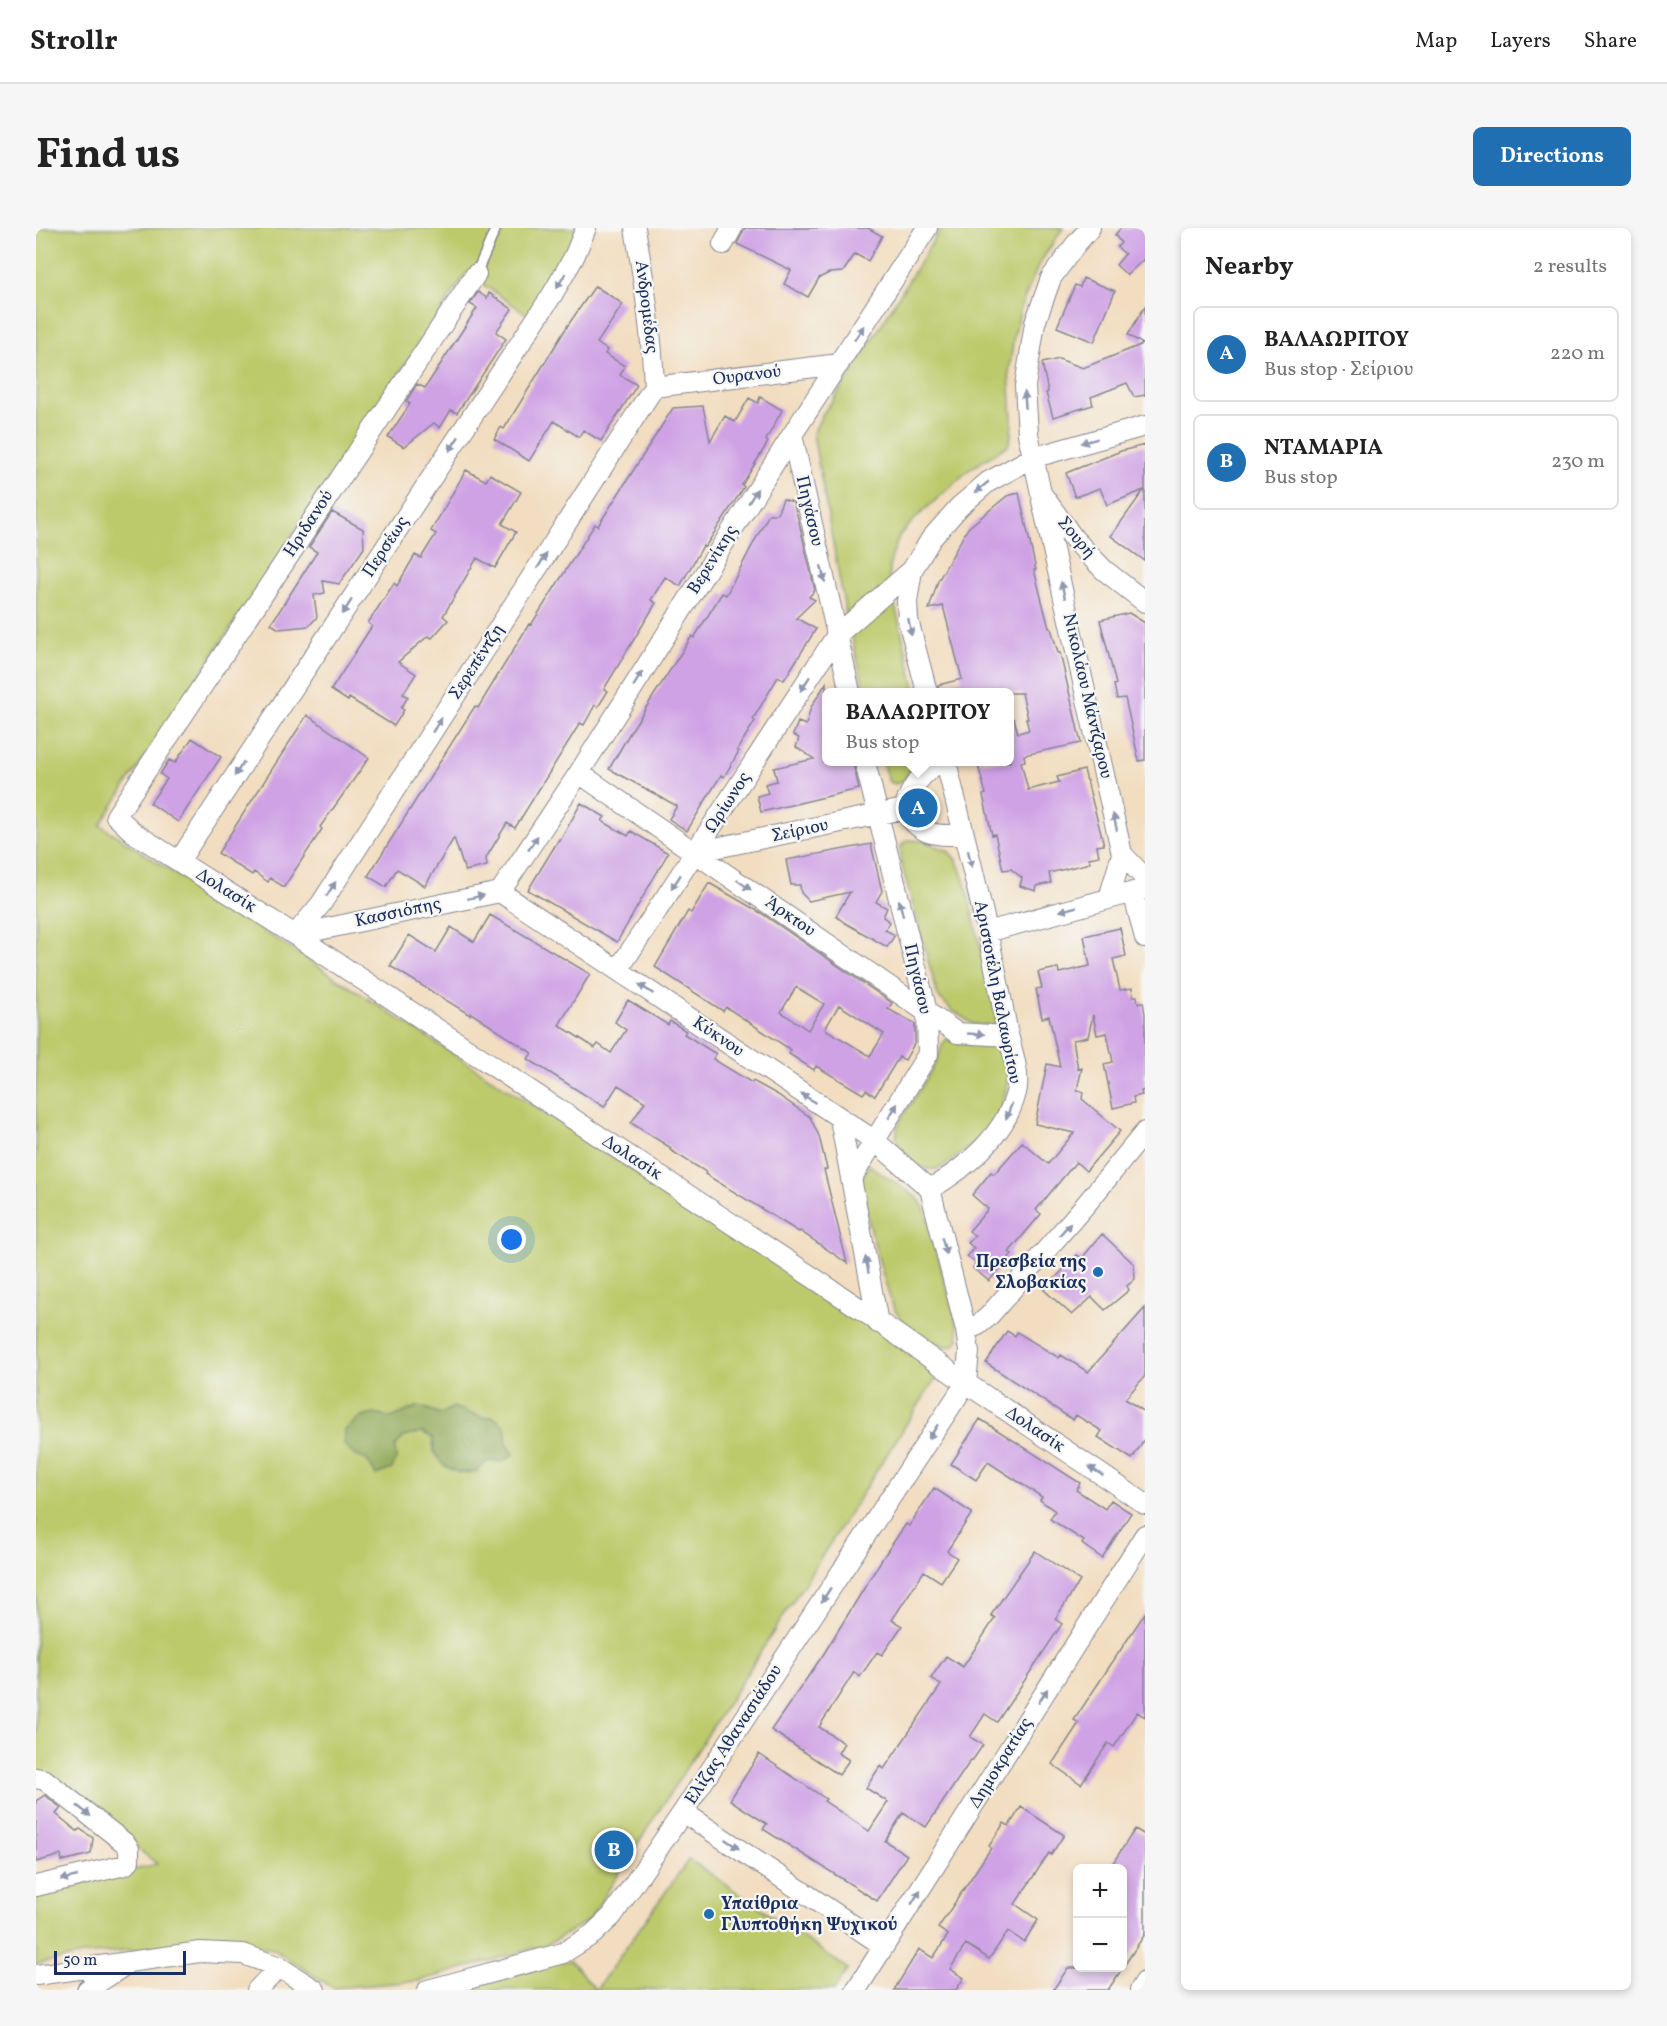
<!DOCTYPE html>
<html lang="en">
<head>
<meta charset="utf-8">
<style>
	:root { --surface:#fff; --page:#f6f6f6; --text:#222; --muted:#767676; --line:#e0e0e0; --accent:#1f6fb2 }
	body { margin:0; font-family:Vollkorn,serif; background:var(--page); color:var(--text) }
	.controls { position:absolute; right:18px; bottom:18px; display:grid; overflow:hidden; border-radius:9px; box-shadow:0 3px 9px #0003 }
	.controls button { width:54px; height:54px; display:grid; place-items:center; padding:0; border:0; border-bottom:2px solid var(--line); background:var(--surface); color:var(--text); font:30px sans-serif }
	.scale { position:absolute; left:18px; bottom:15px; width:132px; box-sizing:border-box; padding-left:6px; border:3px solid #1b2f5e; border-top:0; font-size:16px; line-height:21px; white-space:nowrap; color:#1b2f5e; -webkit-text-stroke:4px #f6f6f2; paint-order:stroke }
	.you { position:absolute; left:476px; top:1012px; width:21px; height:21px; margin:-15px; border:4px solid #fff; border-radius:50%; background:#1a73e8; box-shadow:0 0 0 9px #1a73e833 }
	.badge { display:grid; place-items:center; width:39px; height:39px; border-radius:50%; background:var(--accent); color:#fff; font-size:20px; font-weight:700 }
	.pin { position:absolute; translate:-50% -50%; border:3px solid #fff; box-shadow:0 2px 6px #0006 }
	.popup { position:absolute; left:786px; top:460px; width:192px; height:78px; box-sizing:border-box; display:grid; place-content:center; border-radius:9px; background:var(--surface); filter:drop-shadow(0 2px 4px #0005); font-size:20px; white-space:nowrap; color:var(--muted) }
	.popup b { font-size:22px; color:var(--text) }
	.popup::after { content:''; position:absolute; left:50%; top:100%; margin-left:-12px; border:12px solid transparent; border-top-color:var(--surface) }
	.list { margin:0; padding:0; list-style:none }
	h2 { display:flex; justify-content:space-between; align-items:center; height:78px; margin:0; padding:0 24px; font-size:26px }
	h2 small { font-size:20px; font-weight:400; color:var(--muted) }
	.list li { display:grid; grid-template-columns:39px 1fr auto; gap:18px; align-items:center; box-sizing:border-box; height:96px; margin:0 12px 12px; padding:0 12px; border:2px solid var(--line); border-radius:9px }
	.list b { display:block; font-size:22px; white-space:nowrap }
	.list p { margin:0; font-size:20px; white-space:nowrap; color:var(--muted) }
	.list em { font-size:20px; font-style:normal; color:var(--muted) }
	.map { position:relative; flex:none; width:1109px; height:1762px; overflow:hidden; border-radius:9px }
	header { display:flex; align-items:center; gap:36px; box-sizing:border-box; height:84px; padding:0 30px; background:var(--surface); border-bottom:2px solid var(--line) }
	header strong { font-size:28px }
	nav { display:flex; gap:33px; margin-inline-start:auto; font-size:21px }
	.intro { display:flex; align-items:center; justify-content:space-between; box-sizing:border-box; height:144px; padding:0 36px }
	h1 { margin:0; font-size:42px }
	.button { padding:15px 27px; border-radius:9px; background:var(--accent); color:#fff; font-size:21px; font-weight:700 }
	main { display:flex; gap:36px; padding:0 36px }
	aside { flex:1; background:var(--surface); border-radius:9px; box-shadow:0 3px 9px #0003 }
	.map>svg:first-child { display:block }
	.green { fill:#bdca6c; stroke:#6c7c65; stroke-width:1.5 }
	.forest { fill:#96ae60; stroke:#586e5f; stroke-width:1.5 }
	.building { fill:#cfa2e5; fill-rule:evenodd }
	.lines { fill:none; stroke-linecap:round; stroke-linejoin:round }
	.service-casing { stroke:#86868f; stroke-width:12 }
	.minor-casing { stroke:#86868f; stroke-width:22 }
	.service { stroke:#fff; stroke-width:9 }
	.minor { stroke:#fff; stroke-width:20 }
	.oneway { fill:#8d97ae }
	.poi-dot { fill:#1f6fb2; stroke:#f6f6f2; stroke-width:2 }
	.labels { text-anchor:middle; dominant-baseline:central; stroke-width:4.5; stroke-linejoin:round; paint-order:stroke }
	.street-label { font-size:18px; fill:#1b2f5e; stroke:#f6f6f2 }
	.poi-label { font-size:18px; font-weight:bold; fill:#1b2f5e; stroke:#f6f6f2; text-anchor:end }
</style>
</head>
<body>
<header>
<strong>Strollr</strong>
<nav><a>Map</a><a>Layers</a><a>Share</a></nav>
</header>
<div class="intro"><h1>Find us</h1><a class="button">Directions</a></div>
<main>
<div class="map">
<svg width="1109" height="1762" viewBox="0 0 1109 1762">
	<rect width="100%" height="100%" fill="#f6f6f2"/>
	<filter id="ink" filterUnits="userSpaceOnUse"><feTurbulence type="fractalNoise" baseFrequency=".0167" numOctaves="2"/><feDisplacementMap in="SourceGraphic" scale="12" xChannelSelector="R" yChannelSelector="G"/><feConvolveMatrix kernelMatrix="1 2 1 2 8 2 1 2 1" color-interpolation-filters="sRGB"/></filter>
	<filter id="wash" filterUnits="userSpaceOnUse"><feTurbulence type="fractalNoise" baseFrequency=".008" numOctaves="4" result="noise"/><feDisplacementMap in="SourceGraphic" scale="24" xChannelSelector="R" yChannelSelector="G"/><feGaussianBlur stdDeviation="1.35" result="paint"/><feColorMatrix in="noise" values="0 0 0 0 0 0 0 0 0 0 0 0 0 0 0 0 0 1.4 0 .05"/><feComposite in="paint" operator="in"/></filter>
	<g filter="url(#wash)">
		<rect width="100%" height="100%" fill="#f2ddc0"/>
		<path class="green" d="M0,0H549L498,91L430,45L64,597L905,1142L553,1692L513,1716L383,1753L297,1760L237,1721L190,1714L47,1727L0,1736V1666L121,1636L17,1553L0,1545Z
			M905,0H1027L1003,36L986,76L978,108L973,144L976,191L975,208L972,217L934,241L881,289L863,308L855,331L853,353L880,464H829L809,381L777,206L786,187L812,151Z
			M846,534H880L868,552L860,556L853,554Z
			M871,612L888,613L912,623L921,633L930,658L956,768L960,789L958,798L937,796L917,783L902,768L865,634V618Z
			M911,811C924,817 954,814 963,824C980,842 967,888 952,904C943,913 932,919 923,927C917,931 911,938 904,940C896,943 890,941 882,937C859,928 855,905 868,886C880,867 894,848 903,827C906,820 905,816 911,811Z
			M833,937L882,970L889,982L921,1097L923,1112L915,1119C894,1116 871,1101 859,1082C853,1073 823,962 825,953C826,948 831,941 833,937Z
			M653,1631L812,1741L798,1762H419L534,1732L560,1762Z"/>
		<path class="forest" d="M383,1178L405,1186L417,1179L447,1190L457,1189L469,1198L471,1216L478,1226L466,1234L452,1233L440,1244L423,1245L407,1237L398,1223L397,1210L386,1204L368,1209L359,1218L360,1231L356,1241L340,1247L331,1232L318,1227L308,1216L309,1202L324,1189L339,1186L355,1190Z"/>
		<g id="blocks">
			<path class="building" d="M709,0H832L846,8L832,33L819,26L807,44L793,45L783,50L772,69L748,56L755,42L701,16Z
				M1085,0H1109V30L1091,47L1080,37L1089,26L1081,19L1085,15L1079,7Z
				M1047,50L1079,63L1058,114L1021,99L1039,57L1044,59Z
				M559,58L587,76L561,115L571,122L569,126L589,138L584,147L601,157L565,213L547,202L543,209L518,193L493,233L458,211L465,199L468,201L532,97Z
				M442,64L451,70L453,65L476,81L460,104L470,111L421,185L415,182L404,200L398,195L368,219L352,209L374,176L370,173L381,156L389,160L441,80L434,76Z
				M1109,78V167L1098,169L1091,155L1055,169L1057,177L1017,189L1010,165L1012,164L1006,135L1023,131L1047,140L1107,116L1092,107Z
				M724,169L746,182L730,212L732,214L706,257L708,259L669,319L667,318L644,358L629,349L615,372L620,375L568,461L572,463L562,479L559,477L548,497L544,495L479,600L471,595L450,630L451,638L429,643L418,610L389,658L361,641L350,659L332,648L439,478L442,480L493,396L495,397L559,296L562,298L637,180L667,178L674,213L689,188L699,194L713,170L722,175Z
				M1109,217V333L1075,308L1108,262L1071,277L1064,260L1039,269L1030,245L1085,223Z
				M430,242L450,253L454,246L485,264L466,296L480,304L459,340L441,330L407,388L412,392L396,410L392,408L362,434L380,446L367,466L372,469L365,480L368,482L358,498L313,470L312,473L295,462L336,398L332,395L358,355L361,358L379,327L385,330L400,306L395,303Z
				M983,265L1000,342H998L1013,400H1015L1022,425H1024L1045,515L988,527L989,533L985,534L992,562L1023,554L1021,549L1048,542L1068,617L1061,618L1063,628L1053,630L1054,635L1013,645L1015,655L1001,658L1000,663L984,658L986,650L975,641L967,642L959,606L956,607L947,567L950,566L941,534H974V492L978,491L982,505L993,502L990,491H992L986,465H903L902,457L926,451L907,378L893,381L902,353L932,300L971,268Z
				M747,271L757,274L762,290L779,362L773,369L779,372L760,390L780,401L748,452L742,449L717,491L719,493L701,522L703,523L688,549L685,547L651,603L633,591L641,578L573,541L595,503L656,408L658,410L686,365L690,367L733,286H741Z
				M296,284L327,301L328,320L303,356L287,353L289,365L278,367L281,389L273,398L243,401L235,396L281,324L273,319Z
				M1093,385L1109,395V532L1103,533L1089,470L1081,471L1078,457L1080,456L1064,392Z
				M790,455V534H817L823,561L725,584L721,568L732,565L729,556L741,553L738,540L778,531L760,519L763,510L757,507L762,494L770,497L775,479Z
				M271,487L333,530L284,599L286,601L248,659L234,650L232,654L218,644L216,647L182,625Z
				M156,510L185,529L142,594L114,575L131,551L124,546L133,532L139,535Z
				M545,575L569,589L566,593L592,608L595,603L632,625L581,714L492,662L523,611L524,613Z
				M835,616L846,663L840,674L851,680L847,689L854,694L849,702L859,707L851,719L809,695L800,688L814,664L773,673L765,665L764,657H755L750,632Z
				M673,655L725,685L856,775L852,781L879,796V814L869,832L863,829L839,868L830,862L827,866L780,838L778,842L753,826L755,822L690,779L687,783L619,739L652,683L655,685ZM760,759L788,776L772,802L745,784ZM803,777L848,806L834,828L789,801Z
				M454,687L554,746L523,797L559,820L562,816L575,825L590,802L579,794L592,772L632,797L634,793L650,803L648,806L680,826L677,831L716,855L717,853L742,867L774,889L783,908L791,941L788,942L811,1035L764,1003L763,1004L669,946L670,944L634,922L635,920L595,895L609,874L582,857L568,879L492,831L496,825L435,785L434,787L354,738L373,707L400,724L415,699L438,714Z
				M1084,700L1090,728L1077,731L1084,762L1096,760L1097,768H1101L1102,775L1107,774L1109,786V862L1105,863L1106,867L1097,869L1098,875L1077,880L1068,836L1077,834L1071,805L1061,807L1057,787L1052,809L1037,812L1042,841L1046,840L1041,862L1047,864L1046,871L1084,903L1050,943L1040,934L1000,982L1005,986L973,1024L976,1026L953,1053L937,1040L940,1035L931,1028L938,1020L932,1015L939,1008L933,1003L952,981L936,967L955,944L958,946L986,914L1012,936L1038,905L999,896L1011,836L1024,839L1013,788L1006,790L1000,761L1006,760L1002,744L1022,740L1023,745L1054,738L1048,708Z
				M1066,1006L1098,1036L1099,1051L1091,1058L1093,1062L1069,1082L1056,1069L1036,1087L1008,1062L1041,1027L1046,1030Z
				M1109,1080V1148L1089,1171L1109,1184V1211L1096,1231L1062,1209L1066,1203L1040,1187L1037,1192L950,1135L971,1103L979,1108L981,1104L1023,1130L1025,1127L1052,1144Z
				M944,1191L1044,1255L1040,1262L1069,1281L1075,1272L1095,1285L1066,1330L1046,1316L1048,1313L1014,1291L1019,1283L1004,1272L1006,1269L952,1234L940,1252L915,1236Z
				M898,1260L936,1285L911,1323L921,1330L905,1354L888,1343L856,1392L866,1398L846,1427L841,1424L824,1449L818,1444L783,1499L808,1515L802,1525L813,1532L803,1547L735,1502L787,1427L848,1328L870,1296L873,1298Z
				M999,1323L1044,1353L1019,1391L1026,1396L961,1494L949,1486L934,1509L947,1517L936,1533L935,1532L890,1599L867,1585L849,1613L871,1627L841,1673L727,1601L731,1596L694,1572L723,1526L790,1571L788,1573L833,1603L852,1574L830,1560L844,1538L848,1541L905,1457L895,1450L910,1428L927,1439L959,1390L955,1387Z
				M1109,1385V1489L1101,1484L1078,1519L1072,1515L1045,1556L1016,1536L1043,1495L1038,1492Z
				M9,1567L25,1580L20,1586L41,1603L44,1601L57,1610L55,1626L26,1633L25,1627L0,1634V1573Z
				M985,1579L1028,1607L1015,1627L1013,1625L979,1676L1002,1692L988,1714L972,1703L953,1731L930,1716L914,1741L928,1750L920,1762H858L883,1721L897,1730L912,1707L902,1700L955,1620L953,1618L968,1595L973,1598Z
				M1099,1601L1109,1607V1706L1072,1762H1017L1032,1740H1086V1641H1073Z"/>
		</g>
	</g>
	<g filter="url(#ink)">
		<use href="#blocks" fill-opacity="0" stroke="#86868f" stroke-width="1.5"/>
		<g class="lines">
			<g class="service-casing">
				<path id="service" d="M440,46L460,0"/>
			</g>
			<g class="minor-casing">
				<path id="minor" d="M599,0C608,53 616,105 618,159
					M1054,0L1040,16L1015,50L999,95L989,158L992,206L1005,265L1038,311L1068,342L1109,374
					M687,16L696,0
					M440,46L80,588L98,605L259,707L826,1082L930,1155L1109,1276
					M618,159L803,136
					M756,207L814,464
					M1006,273L1086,626L1073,670
					M876,342L871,373L872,392L891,464
					M904,534C885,545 874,560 868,581C883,607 900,609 928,606
					M543,545L921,805L972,808
					M660,624L868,581
					M1086,626L1109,650
					M143,633L516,67L538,29L550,0
					M464,664L543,545L756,207L891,0
					M464,664L839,913L894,961
					M1097,664L1109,710
					M951,704L1109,661
					M259,707L285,676L618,159
					M259,707L464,664
					M582,742L801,407L876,342L895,311L923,279L952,254L996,230L1109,198
					M804,891L842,1095
					M815,951L892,826L891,784L829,534
					M894,961C930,940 969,907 980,865C985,845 975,821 971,802C955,711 932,623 910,534
					M930,1102L942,1097L952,1089L1051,975L1109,904
					M0,1550L9,1552L90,1616L93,1621V1633L89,1637L0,1658
					M647,1584L848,1718
					M0,1747L164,1724L207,1726L243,1739L279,1762
					M51,1762L89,1737
					M221,1762L243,1739
					M392,1762L527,1725L557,1706L576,1688L647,1584L930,1155L933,1124L930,1102L894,961
					M820,1762L1109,1307
					M1104,1762L1109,1754"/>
			</g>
			<use href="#service" class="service"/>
			<use href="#minor" class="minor"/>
		</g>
		<defs><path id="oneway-solid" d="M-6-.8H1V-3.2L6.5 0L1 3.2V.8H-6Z" transform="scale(1.5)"/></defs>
		<g class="oneway">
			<use href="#oneway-solid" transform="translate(525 53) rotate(120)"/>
			<use href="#oneway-solid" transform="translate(823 105) rotate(-57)"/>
			<use href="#oneway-solid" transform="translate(989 172) rotate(-94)"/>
			<use href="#oneway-solid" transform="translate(1053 213) rotate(165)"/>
			<use href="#oneway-solid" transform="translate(418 216) rotate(123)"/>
			<use href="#oneway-solid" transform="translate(946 259) rotate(140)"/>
			<use href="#oneway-solid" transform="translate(717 268) rotate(-58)"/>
			<use href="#oneway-solid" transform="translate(506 333) rotate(-57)"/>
			<use href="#oneway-solid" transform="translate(787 346) rotate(77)"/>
			<use href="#oneway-solid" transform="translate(1027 362) rotate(-103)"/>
			<use href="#oneway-solid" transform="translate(311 379) rotate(123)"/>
			<use href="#oneway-solid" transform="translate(874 399) rotate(78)"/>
			<use href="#oneway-solid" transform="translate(602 451) rotate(-58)"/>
			<use href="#oneway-solid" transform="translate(769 456) rotate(123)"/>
			<use href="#oneway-solid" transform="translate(401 497) rotate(-57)"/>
			<use href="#oneway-solid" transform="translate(203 541) rotate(123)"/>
			<use href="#oneway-solid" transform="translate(1079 594) rotate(-103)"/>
			<use href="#oneway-solid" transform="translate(497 615) rotate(-57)"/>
			<use href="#oneway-solid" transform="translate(934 631) rotate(77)"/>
			<use href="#oneway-solid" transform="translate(640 654) rotate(123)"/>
			<use href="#oneway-solid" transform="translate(708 657) rotate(35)"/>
			<use href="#oneway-solid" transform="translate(295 661) rotate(-57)"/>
			<use href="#oneway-solid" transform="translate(440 669) rotate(-12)"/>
			<use href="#oneway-solid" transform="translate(865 680) rotate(-104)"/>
			<use href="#oneway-solid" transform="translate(1032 681) rotate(165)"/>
			<use href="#oneway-solid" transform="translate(610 761) rotate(-146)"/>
			<use href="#oneway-solid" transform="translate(940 806) rotate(3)"/>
			<use href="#oneway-solid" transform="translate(772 870) rotate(-146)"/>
			<use href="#oneway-solid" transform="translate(857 883) rotate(-59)"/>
			<use href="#oneway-solid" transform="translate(973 883) rotate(112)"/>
			<use href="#oneway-solid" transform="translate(1029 1001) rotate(-49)"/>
			<use href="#oneway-solid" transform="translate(908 1018) rotate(75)"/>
			<use href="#oneway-solid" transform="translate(831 1037) rotate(-101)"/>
			<use href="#oneway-solid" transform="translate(897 1204) rotate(123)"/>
			<use href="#oneway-solid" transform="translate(1060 1243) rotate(-146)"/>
			<use href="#oneway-solid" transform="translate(790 1367) rotate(123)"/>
			<use href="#oneway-solid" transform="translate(1007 1468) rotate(-58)"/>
			<use href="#oneway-solid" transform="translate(48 1583) rotate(38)"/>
			<use href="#oneway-solid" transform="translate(696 1616) rotate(34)"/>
			<use href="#oneway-solid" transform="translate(33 1650) rotate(167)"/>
			<use href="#oneway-solid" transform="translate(880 1669) rotate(-58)"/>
		</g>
	</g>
	<g class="poi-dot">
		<circle cx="1062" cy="1044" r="6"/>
		<circle cx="673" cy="1686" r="6"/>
	</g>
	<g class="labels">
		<g class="street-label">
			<text transform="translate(610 79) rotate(83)">Ανδρομέδας</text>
			<text transform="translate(711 148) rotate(-7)">Ουρανού</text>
			<text transform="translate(773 283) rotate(77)">Πηγάσου</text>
			<text transform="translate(273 296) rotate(-57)">Ηριδανού</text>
			<text transform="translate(1040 310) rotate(50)">Σουρή</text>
			<text transform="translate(350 319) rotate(-57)">Περσέως</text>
			<text transform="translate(677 332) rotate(-58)">Βερενίκης</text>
			<text transform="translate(441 434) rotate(-57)">Σερεπέντζη</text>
			<text transform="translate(1051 468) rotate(77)">Νικολάου Μάντζαρου</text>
			<text transform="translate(692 575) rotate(-57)">Ωρίωνος</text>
			<text transform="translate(764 603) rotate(-12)">Σείριου</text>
			<text transform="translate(190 663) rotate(32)">Δολασίκ</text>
			<text transform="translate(362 685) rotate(-12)">Κασσιόπης</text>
			<text transform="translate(754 689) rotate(35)">Άρκτου</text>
			<text transform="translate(881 751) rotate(77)">Πηγάσου</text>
			<text transform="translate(961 764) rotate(79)">Αριστοτέλη Βαλαωρίτου</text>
			<text transform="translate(682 809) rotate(34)">Κύκνου</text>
			<text transform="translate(596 930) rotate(33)">Δολασίκ</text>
			<text transform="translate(999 1202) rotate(34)">Δολασίκ</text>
			<text transform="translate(698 1507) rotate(-57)">Ελίζας Αθανασιάδου</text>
			<text transform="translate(965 1535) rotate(-58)">Δημοκρατίας</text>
		</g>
		<g class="poi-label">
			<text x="1050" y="1034">Πρεσβεία της<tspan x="1050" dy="21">Σλοβακίας</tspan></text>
			<text x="685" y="1676" text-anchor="start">Υπαίθρια<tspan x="685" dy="21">Γλυπτοθήκη Ψυχικού</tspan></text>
		</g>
	</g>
</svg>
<div class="controls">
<button>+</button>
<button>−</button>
</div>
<div class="scale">50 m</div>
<div class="you"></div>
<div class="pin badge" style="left:882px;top:580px">A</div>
<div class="popup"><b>ΒΑΛΑΩΡΙΤΟΥ</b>Bus stop</div>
<div class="pin badge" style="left:578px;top:1622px">B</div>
</div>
<aside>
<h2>Nearby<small>2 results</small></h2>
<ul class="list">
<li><span class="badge">A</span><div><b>ΒΑΛΑΩΡΙΤΟΥ</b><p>Bus stop · Σείριου</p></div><em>220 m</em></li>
<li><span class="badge">B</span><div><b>ΝΤΑΜΑΡΙΑ</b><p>Bus stop</p></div><em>230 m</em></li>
</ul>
</aside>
</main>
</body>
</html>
